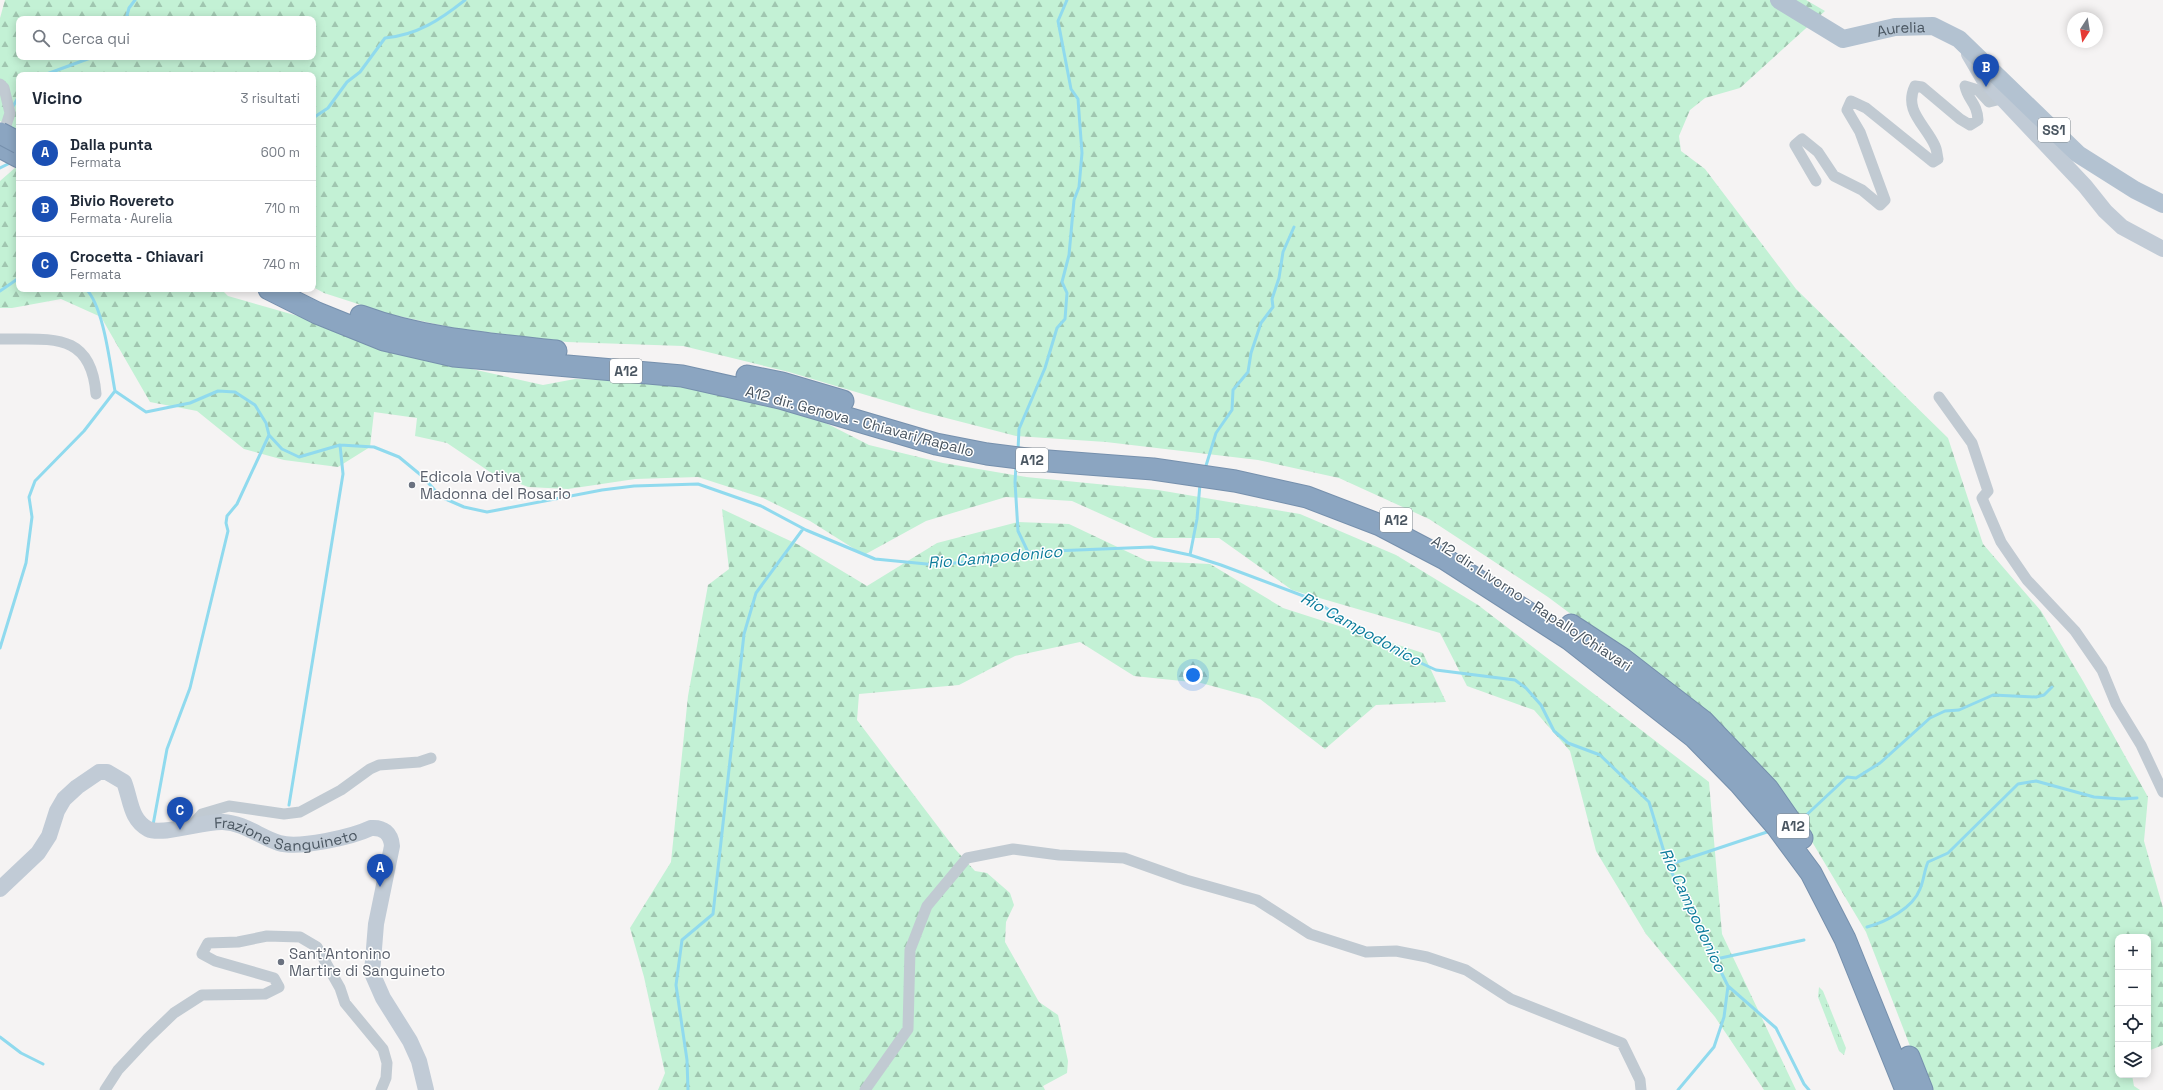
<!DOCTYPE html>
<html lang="it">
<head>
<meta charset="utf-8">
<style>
	:root { --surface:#fff; --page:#f2f2f3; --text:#1f2937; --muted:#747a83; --line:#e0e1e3; --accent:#2563eb }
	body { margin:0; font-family:"Space Grotesk",sans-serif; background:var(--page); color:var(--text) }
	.controls { position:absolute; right:12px; bottom:12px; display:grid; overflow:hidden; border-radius:8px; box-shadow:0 2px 10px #0003 }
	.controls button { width:36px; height:36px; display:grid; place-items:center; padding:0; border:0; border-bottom:1px solid var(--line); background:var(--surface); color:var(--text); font:20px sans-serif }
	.compass { position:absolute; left:2067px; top:12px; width:36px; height:36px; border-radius:50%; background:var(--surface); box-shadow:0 2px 10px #0003; rotate:192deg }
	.you { position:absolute; left:1193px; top:675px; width:14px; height:14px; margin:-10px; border:3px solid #fff; border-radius:50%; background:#1a73e8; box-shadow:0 0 0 6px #1a73e833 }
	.badge { display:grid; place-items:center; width:26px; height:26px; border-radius:50%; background:var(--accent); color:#fff; font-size:13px; font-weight:700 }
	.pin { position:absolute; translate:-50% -33px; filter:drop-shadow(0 1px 2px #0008) }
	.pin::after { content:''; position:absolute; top:21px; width:14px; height:12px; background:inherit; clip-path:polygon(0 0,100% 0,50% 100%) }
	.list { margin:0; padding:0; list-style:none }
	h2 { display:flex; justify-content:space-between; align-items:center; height:52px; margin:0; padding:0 16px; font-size:17px }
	h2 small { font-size:13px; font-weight:400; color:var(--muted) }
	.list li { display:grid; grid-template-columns:26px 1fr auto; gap:12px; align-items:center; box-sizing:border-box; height:56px; padding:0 16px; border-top:1px solid var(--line) }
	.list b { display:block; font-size:15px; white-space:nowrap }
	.list p { margin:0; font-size:13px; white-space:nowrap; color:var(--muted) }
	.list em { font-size:13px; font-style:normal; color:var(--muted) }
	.icon { flex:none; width:22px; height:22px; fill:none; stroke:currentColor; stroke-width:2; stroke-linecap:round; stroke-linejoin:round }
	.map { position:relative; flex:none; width:2163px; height:1090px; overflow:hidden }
	.search { position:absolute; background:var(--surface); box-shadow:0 2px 10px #0003; left:16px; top:16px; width:300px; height:44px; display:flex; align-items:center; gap:10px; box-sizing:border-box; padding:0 14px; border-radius:8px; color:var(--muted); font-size:15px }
	.panel { position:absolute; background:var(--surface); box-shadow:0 2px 10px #0003; left:16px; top:72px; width:300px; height:220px; border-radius:8px }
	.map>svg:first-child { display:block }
	.grass { fill:url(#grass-tufts) }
	.forest { fill:url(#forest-firs); fill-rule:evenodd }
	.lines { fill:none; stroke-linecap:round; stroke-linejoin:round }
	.stream { stroke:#90daee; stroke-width:3 }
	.highway-casing { stroke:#7690ad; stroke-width:23 }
	.street { stroke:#c1cad2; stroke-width:11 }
	.secondary { stroke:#c1cbd6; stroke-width:16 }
	.primary { stroke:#b3c2d1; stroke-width:18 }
	.highway { stroke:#8ba5c1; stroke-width:21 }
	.highway-bridge-casing { stroke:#7690ad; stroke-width:23; stroke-linecap:butt }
	.highway-bridge { stroke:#8ba5c1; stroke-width:21 }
	.worship-dot { fill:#6b7280; stroke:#fff; stroke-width:1.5 }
	.labels { text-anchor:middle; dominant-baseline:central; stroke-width:3; stroke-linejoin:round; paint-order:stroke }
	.shield { fill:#fff; stroke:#808990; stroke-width:1 }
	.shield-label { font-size:14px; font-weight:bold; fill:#4a5661 }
	.street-label { font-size:15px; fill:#4a5661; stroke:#fff }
	.worship-label { font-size:15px; fill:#5b616d; stroke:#fff; text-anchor:start }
	.water-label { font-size:16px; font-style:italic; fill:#0c7c9b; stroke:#fff }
</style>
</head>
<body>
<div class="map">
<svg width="2163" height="1090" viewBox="0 0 2163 1090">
	<defs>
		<pattern id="grass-tufts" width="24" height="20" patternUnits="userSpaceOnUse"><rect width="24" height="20" fill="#c3f1d5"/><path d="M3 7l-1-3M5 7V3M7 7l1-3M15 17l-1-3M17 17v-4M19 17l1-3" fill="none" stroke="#a0c6b0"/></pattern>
		<pattern id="forest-firs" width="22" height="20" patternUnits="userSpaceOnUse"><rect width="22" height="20" fill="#c3f1d5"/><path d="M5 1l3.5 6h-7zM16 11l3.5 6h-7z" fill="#a0c6b0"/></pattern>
	</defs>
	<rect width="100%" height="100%" fill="#f5f3f3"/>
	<path class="grass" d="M1819,987L1823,991L1846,1048L1844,1055L1839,1051L1818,997Z"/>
	<path class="forest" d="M5,0H1806L1825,11L1740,88L1705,98L1690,110L1679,136L1681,151L1705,169L1796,289L1948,438L1983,544L2041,611L2083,681L2148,797L2144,841L2163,908V1045L2148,1051V937H2118V1075H2132L2134,1086L2140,1090H1927L1866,932L1793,810L1693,705L1548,597L1429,519L1339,478L1258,460L1106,442L1016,436L923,412L789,372L683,346L567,342L454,328L389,314L324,293L313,287V75H19V132L0,121V18ZM19,19H313V57H19Z
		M16,167L19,169V289H221L228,296L298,316L373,347L543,385L575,379L645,381L724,393L816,418L869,445L943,463L1026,477L1158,490L1300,514L1396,555L1478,605L1709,782L1722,934L1796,1090H1764L1715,1017L1646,934L1596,851L1570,751L1534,710L1467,686L1440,633L1292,590L1219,538H1154L1072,501L1006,497L926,521L864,555L810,521L763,498L698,477L635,479L568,489L528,487L490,472L447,443L415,436L417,418L374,412L370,447L338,467L284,460L244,449L197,411L150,402L101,317L61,299L12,308H0V181Z
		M722,509L799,545L867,586L937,543L1018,522L1069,524L1147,561L1210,564L1283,608L1423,653L1446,702L1376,705L1325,749L1260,699L1201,683L1134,676L1080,642L1015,656L959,685L859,694L857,720L955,849L975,871L987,873L1010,893L1014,905L1006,922L1005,942L1039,1002L1058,1015L1068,1061L1067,1073L1043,1086L1045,1090H658L665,1073L644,977L630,928L671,862L688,696L708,585L729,569Z"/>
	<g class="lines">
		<path class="stream" d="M126,19L129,8L135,0
			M44,75L93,57
			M12,108L19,96
			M313,118L328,108L347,82L360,72L385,38C417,35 440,20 465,0
			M0,168L12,162
			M86,289C104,307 110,365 115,391L146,412L190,403L218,391L235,392L255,405L266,423L269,435L282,449L299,457L340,445L374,447L399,457L422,476L441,497L464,507L487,512L602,490L634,486L698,484L761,506L806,530L875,559L937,565L998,558L1028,552L1152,547L1190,555L1221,565L1314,600L1382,645L1436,670L1515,680L1526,688L1541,705L1554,731L1568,743L1600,755L1649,802L1668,865L1728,986L1776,1028L1804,1084L1809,1090
			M0,291L19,278
			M1018,450L1019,429L1045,368L1057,328L1065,319L1067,293L1062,282L1069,255L1074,200L1079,187L1082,153L1078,99L1071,89L1058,21L1067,0
			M1016,465L1015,482L1018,531L1028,552
			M1205,469L1216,433L1232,410L1233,390L1248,372L1251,353L1261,323L1273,307L1272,299L1279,278L1283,252L1294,227
			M1190,555L1197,519L1200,484
			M0,648L26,563L32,517L29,497L35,481L84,431L115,391
			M289,805L343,474L340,445
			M1800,821L1847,777L1856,778L1880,763L1930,718L1945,711L1959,710L1993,695L2036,697L2044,695L2052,687
			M153,825L167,749L190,688L228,531L226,523L227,516L237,504L269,435
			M1668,865L1770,831
			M1867,927C1886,922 1913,908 1920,889C1924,880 1924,871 1928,862L1948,853L2018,784L2036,781L2094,797L2122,799L2137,798
			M1716,959L1804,940
			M0,1037L21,1053L43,1064
			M688,1090L687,1060L676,985L682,940L713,914L744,634L756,593L803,529
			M1678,1090L1714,1047L1724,1017L1728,986"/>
		<g class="highway-casing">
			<path id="highway" d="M0,147L19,157
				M269,289L317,313L384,340L454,356L682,376L780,398L936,444L987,454L1035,460L1153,469L1235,481L1307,497L1380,525L1445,559L1569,639L1694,737L1740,784L1777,827L1811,873L1845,939L1906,1090
				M361,316C423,339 490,344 556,351
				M747,376L782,383L843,401
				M1571,625L1623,659L1703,721L1768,789L1802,838
				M1909,1057L1922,1090"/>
		</g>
		<path class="street" d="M0,84L4,88L10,113L2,138
			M1816,181L1795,145L1802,139L1818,152L1834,176L1862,190L1880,205L1885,200L1860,132L1847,110L1851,101L1866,108L1933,162L1938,159C1937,155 1937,150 1935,146C1926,125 1903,111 1915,86L1922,87L1960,119L1970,125L1978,120C1977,102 1968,101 1965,86L1978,90L1989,102L2001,99
			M0,339C49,340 91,330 96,394
			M1939,397L1972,443L1988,491L1982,498L2001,542L2027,580L2075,631L2102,670L2116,704L2141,745L2163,792
			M192,825L202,814L229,806L284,814L300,812L341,790L370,769L379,765L419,762L431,758
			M105,1090L118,1070L147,1039L174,1013L202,995L265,994L279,987L274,978L215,961L202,954L208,943L238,942L267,936L300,937L317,947L340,988L345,1003L383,1049L387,1063L386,1078L381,1090
			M865,1090L908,1029L910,950L927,906L967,858L1013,849L1059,855L1124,858L1186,880L1257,900L1310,934L1366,952L1396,951L1427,957L1466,970L1511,999L1622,1043L1640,1080L1641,1090"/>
		<g class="secondary">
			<path d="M1969,54L1983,78L2085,186L2105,211L2122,227L2163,249"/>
			<path id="s1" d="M0,889L38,853L49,836L57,811L64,799L77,787L99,772H107L124,782C131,800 130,819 148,829C162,836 204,821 223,822C244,823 260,837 279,843C299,849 352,837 371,828C383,827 391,833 392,846L376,924L372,973L383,998L410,1041L419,1061L426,1090"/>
		</g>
		<path class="primary" id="s2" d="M1779,0L1843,39L1895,27L1933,26L1959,39L2078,154L2135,190L2163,204"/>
		<use href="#highway" class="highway"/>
		<g class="highway-bridge-casing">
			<path id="highway-bridge" d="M0,133L19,143"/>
		</g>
		<use href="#highway-bridge" class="highway-bridge"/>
	</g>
	<g class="worship-dot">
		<circle cx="412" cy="485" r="4"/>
		<circle cx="281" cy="962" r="4"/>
	</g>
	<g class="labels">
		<g class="shield">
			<rect x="2038" y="118" width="32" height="24" rx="3"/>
			<rect x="610" y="359" width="32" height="24" rx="3"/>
			<rect x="1016" y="448" width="32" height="24" rx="3"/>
			<rect x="1380" y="508" width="32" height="24" rx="3"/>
			<rect x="1777" y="814" width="32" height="24" rx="3"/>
		</g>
		<g class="shield-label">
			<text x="2054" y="130">SS1</text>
			<text x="626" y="371">A12</text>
			<text x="1032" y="460">A12</text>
			<text x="1396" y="520">A12</text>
			<text x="1793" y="826">A12</text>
		</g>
		<g class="street-label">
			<text stroke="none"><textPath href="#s2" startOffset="134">Aurelia</textPath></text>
			<text transform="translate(860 421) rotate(15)">A12 dir. Genova - Chiavari/Rapallo</text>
			<text transform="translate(1532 603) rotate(33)">A12 dir. Livorno - Rapallo/Chiavari</text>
			<text stroke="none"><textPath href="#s1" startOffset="380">Frazione Sanguineto</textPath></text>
		</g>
		<g class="worship-label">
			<text x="420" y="476">Edicola Votiva<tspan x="420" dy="17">Madonna del Rosario</tspan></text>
			<text x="289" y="953">Sant'Antonino<tspan x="289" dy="17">Martire di Sanguineto</tspan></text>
		</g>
		<g class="water-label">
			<text transform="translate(995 557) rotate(-5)">Rio Campodonico</text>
			<text transform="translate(1361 629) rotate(29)">Rio Campodonico</text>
			<text transform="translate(1693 910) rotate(65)">Rio Campodonico</text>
		</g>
	</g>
</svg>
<div class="controls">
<button>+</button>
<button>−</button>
<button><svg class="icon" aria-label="locate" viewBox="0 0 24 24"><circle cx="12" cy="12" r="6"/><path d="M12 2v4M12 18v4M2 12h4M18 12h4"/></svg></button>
<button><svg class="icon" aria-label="layers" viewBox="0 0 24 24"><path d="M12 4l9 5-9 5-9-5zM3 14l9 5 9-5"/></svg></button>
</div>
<svg class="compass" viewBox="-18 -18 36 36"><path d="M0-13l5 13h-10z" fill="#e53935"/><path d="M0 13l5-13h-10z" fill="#747a83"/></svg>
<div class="you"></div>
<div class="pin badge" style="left:380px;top:887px;background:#1a4fb4">A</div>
<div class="pin badge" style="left:1986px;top:87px;background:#1a4fb4">B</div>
<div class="pin badge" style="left:180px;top:830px;background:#1a4fb4">C</div>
<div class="search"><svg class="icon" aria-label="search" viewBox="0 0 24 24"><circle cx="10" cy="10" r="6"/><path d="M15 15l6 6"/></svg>Cerca qui</div>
<section class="panel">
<h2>Vicino<small>3 risultati</small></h2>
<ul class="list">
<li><span class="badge" style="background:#1a4fb4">A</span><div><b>Dalla punta</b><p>Fermata</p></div><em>600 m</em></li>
<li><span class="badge" style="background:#1a4fb4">B</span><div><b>Bivio Rovereto</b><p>Fermata · Aurelia</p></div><em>710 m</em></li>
<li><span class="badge" style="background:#1a4fb4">C</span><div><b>Crocetta - Chiavari</b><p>Fermata</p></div><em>740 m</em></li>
</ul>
</section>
</div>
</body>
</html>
